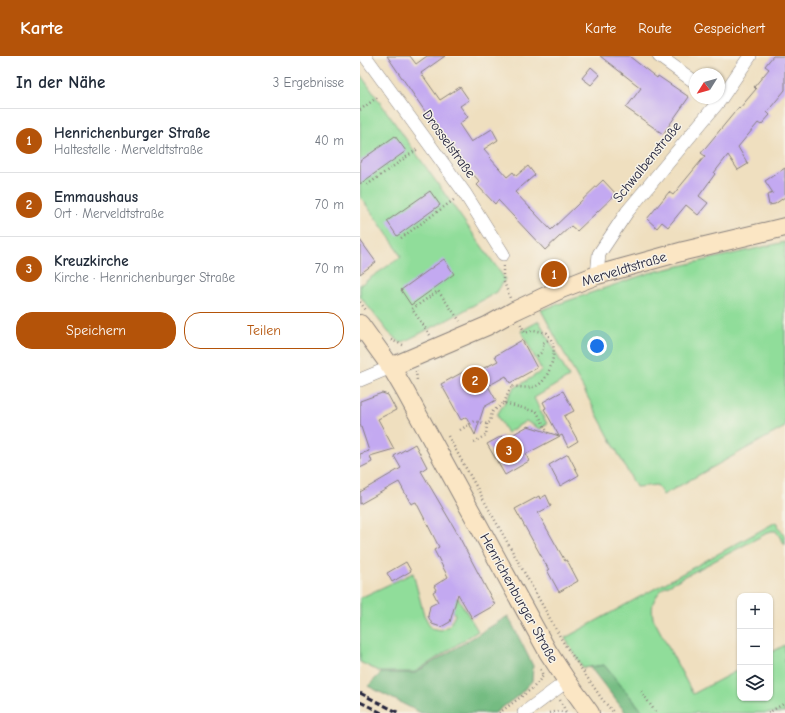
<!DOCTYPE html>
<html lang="de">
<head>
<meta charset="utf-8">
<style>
	:root { --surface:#fff; --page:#f2f2f3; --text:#1f2937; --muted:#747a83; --line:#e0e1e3; --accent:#b45309 }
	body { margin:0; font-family:"Comic Neue",sans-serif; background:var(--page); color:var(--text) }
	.controls { position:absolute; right:12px; bottom:12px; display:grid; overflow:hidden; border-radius:8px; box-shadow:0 1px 3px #0004 }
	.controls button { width:36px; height:36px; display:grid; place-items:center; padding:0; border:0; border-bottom:1px solid var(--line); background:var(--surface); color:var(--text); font:20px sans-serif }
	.compass { position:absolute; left:329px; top:12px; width:36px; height:36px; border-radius:50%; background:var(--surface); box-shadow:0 1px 3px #0004; rotate:233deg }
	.you { position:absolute; left:237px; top:290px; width:14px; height:14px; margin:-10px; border:3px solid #fff; border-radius:50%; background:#1a73e8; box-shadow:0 0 0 6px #1a73e833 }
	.badge { display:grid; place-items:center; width:26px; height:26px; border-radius:50%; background:var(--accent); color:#fff; font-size:13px; font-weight:700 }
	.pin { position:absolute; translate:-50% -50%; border:2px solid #fff; box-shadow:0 1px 4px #0006 }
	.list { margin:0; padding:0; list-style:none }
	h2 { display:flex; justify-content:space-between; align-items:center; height:52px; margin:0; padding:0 16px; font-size:17px }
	h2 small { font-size:13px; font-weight:400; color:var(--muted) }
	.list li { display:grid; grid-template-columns:26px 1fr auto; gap:12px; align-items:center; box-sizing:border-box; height:64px; padding:0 16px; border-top:1px solid var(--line) }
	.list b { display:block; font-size:15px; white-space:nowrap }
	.list p { margin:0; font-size:13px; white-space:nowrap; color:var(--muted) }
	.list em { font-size:13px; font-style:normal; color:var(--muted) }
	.actions { display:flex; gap:8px; padding:12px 16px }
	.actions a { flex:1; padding:9px 0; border:1px solid var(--accent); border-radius:16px; text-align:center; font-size:14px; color:var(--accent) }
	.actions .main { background:var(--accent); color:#fff }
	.icon { flex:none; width:22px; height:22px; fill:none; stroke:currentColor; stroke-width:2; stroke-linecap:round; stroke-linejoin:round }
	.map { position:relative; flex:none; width:425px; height:657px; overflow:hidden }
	header { display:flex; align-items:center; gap:24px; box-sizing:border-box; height:56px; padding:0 20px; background:var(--accent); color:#fff }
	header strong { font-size:19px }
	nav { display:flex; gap:22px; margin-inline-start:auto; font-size:14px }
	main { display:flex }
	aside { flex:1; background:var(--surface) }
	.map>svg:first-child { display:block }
	.green { fill:#90dd9a; stroke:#59806a }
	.forest { fill:#74bc82; stroke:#4b6f5e }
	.building { fill:#c3a9f1 }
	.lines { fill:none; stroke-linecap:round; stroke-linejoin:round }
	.street-casing { stroke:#88807d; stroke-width:14 }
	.secondary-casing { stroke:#88807d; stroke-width:20 }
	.path { stroke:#88807d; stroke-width:2.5; stroke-dasharray:1 3; stroke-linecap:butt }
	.street { stroke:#fff; stroke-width:13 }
	.secondary { stroke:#fbe6c4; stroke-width:18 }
	.rail { stroke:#22223b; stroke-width:3; stroke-dasharray:6 3; stroke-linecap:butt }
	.labels { text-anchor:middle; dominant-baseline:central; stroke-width:3; stroke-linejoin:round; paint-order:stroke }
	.street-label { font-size:14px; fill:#22223b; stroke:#f7f3e8 }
</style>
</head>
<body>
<header>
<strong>Karte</strong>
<nav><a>Karte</a><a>Route</a><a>Gespeichert</a></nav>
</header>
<main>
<aside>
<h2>In der Nähe<small>3 Ergebnisse</small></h2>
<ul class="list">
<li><span class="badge">1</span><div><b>Henrichenburger Straße</b><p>Haltestelle · Merveldtstraße</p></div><em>40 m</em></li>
<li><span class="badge">2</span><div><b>Emmaushaus</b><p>Ort · Merveldtstraße</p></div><em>70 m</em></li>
<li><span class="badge">3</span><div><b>Kreuzkirche</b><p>Kirche · Henrichenburger Straße</p></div><em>70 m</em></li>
</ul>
<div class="actions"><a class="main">Speichern</a><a>Teilen</a></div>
</aside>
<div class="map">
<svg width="425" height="657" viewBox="0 0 425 657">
	<rect width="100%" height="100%" fill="#f7f3e8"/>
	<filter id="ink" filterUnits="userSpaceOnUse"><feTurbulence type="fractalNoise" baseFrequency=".025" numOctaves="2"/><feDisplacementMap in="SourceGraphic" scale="8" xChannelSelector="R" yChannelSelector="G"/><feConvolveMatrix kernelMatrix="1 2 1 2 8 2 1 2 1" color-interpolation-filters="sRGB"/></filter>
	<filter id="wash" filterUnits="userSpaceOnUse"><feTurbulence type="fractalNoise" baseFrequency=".012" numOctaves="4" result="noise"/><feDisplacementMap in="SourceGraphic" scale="16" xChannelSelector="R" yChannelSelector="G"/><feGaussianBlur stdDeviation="0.9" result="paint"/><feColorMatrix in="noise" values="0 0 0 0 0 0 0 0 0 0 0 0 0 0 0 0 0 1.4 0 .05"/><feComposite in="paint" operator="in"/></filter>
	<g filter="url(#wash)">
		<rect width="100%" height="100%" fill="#efdfbf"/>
		<path class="green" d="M0,18L145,223L137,236L89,263L41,287L29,277L0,240V229L41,201L34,188L0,140Z
			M425,186V371L303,439L297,429L276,431L181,254L289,217Z
			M179,265L209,321L174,342L187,368L180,373L166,365L147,377L137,359L153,333L182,315L161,275Z
			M416,466L425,481V489L416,475H411L303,532C293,544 291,547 293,562L333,638L380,613V642H410V597L425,589V657H284L244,609L223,612L205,582Z
			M53,517L64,559L71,572L81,574L90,569L95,559L89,545L98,542L118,575L55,616H20L0,606V542Z"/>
		<path class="forest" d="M148,560L173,610L172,625L159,639L135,657H61L8,630L21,617H55Z
			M244,609L284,657H266L230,611Z"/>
		<g id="blocks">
			<path class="building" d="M27,0H50L56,8L67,0H85L61,17L80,44L100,31L109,44L100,50L108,61L99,68L111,86L132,73L138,84L124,93L131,101L130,102L147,121L153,116L156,120L168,110L175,119L155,136L191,174L243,124L256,138L217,175L211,170L185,194L138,144L135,148L117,129L120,126L102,106L86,82L84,83Z
				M240,0H269L297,22L298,20L329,41L303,78L266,52L281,32Z
				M413,0H425V34L407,56L410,59L401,69L398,67L378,91L388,108L378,114L368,99L354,117L355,118L339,140L348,147L338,159L326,149L308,171L302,166L297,172L287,163L309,136L313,139L345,100L341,97L379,51L380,52L396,33L394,31L409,13L405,10Z
				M231,11L240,19L231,29L222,22Z
				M35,80L46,95L0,128V105Z
				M425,112V141L415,148L409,149L407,139L413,137L405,125Z
				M70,135L80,149L37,180L27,165Z
				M0,184L16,206L0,218Z
				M84,203L94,218L51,249L41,234Z
				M162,284L177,312L150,327L146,320L128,330L136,344L124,351L115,379L106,361L101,364L81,328L105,315L106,317L115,312L118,315L138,305L135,300Z
				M203,335L214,355L204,360L218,385L208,391L202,379L166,398L169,405L145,419L127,388L142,380L143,384L168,370L199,380L184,353L186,352L183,346Z
				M22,337L28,339L36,354L18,363L34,393L10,400L12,406L0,412V398L9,395L0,368V345Z
				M55,388L67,411L61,415L95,473L135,549L112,562L98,538L90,566L81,571L72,568L68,560L70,550L78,546L73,536L76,534L74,530L88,521L74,494L79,491L56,446L51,448L39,426L0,448V436L41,412L34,400Z
				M208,398L219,419L200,430L189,409Z
				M186,439L191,450L178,457L205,505L207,504L218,525L199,536L187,514H189L155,453L179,440L180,443Z
				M46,506L51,515L32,526L27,517Z"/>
		</g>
	</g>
	<g filter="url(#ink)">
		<use href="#blocks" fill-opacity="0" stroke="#88807d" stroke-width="1"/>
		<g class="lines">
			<g class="street-casing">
				<path id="street" d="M5,0L104,136L143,198
					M299,0L335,26
					M237,219L239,198L267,156L360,44L390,0
					M0,324L31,311
					M164,657L207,625"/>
			</g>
			<g class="secondary-casing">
				<path id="secondary" d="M0,268L31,311L45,335L188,596L207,625L230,657
					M31,311L127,270L154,255L201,233L237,219L324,195L425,171"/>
			</g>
			<path class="path" d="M0,54L19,40
				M7,129L59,92
				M41,182L95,143
				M143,210V223L150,242
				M0,246L6,254
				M70,279L52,253L78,235L100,265
				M31,284L43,289
				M177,300C183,296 184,293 183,287L190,283
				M56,315L57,325
				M144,347L151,330C159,331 169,333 176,330C188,326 196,300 193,288C193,285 189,281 187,277L174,274L165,277L160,267
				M100,374L115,365L127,368L130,366L132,356L144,347L177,356L189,379
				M88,380L203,586L242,643L254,657
				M114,386L126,379L127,368
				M281,635L296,657
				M200,644L206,656
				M139,657L173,632L183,620L180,612
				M189,657L199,655L207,657
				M408,657L425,647"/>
			<use href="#street" class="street"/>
			<use href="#secondary" class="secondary"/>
			<path class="rail" d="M0,637L39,657
				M0,646L22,657"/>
		</g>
	</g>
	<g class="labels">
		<g class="street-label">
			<text transform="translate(89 88) rotate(54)">Drosselstraße</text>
			<text transform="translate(287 106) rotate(-51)">Schwalbenstraße</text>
			<text transform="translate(264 213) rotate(-17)">Merveldtstraße</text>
			<text transform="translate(159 542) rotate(61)">Henrichenburger Straße</text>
		</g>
	</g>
</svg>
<div class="controls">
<button>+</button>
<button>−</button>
<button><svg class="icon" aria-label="layers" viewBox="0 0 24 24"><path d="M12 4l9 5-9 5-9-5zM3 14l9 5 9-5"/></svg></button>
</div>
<svg class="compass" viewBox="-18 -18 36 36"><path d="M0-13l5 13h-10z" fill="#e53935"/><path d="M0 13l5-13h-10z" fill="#747a83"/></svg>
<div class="you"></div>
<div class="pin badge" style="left:194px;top:218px">1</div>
<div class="pin badge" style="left:115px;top:324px">2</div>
<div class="pin badge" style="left:149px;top:394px">3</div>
</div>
</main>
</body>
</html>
